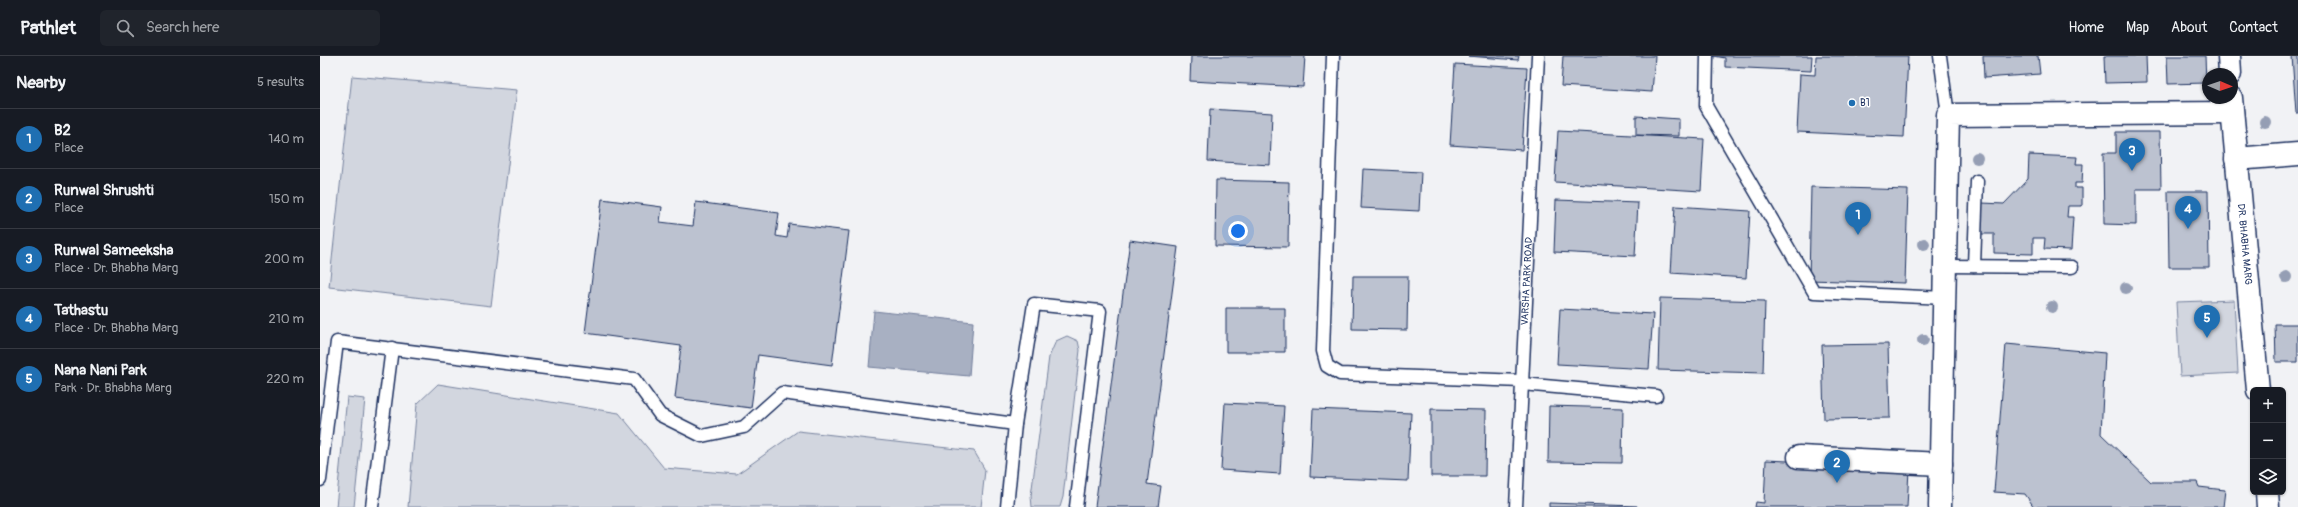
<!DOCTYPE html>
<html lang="en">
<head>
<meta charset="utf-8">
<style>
	:root { --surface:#171b24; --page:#20242c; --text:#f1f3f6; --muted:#9ea1a6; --line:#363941; --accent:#1f6fb2 }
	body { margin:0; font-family:Pangolin,sans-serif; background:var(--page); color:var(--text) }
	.controls { position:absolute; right:12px; bottom:12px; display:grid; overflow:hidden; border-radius:6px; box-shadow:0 1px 3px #0004 }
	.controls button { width:36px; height:36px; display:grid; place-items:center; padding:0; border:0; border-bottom:1px solid var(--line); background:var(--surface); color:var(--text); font:20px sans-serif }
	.compass { position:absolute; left:1882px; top:12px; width:36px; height:36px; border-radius:50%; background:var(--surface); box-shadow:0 1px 3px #0004; rotate:92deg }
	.you { position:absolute; left:918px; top:175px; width:14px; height:14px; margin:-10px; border:3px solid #fff; border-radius:50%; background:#1a73e8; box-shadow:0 0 0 6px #1a73e833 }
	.badge { display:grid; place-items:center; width:26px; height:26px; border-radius:50%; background:var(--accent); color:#fff; font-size:13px; font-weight:700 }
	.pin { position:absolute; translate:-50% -33px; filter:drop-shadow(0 1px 2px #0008) }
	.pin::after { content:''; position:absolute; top:21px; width:14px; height:12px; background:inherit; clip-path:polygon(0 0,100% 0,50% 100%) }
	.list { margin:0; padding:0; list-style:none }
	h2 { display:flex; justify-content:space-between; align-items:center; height:52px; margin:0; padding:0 16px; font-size:17px }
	h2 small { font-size:13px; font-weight:400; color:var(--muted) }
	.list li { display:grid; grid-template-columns:26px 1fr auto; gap:12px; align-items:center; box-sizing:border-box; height:60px; padding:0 16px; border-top:1px solid var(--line) }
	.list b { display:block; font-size:15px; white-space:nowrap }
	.list p { margin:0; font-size:13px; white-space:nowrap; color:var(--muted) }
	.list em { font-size:13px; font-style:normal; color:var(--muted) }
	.icon { flex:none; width:22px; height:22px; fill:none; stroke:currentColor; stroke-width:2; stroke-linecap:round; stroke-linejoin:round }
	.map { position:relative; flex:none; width:1978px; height:451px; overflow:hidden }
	header { display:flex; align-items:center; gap:24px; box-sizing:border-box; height:56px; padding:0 20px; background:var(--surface); border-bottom:1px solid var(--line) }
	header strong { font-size:19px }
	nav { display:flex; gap:22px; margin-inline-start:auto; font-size:14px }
	.search { width:280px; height:36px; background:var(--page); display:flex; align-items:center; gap:10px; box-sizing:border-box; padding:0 14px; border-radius:6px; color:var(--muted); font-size:15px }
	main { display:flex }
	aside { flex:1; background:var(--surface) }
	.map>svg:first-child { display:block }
	.green { fill:#d2d6df; stroke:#76829e }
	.water { fill:#a8b0c2; stroke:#707c9a }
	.building { fill:#bcc2d0; stroke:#1b2f5e }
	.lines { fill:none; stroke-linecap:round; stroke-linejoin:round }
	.service-casing { stroke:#1b2f5e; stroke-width:15 }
	.minor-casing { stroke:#1b2f5e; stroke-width:25 }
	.service { stroke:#fff; stroke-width:12 }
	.minor { stroke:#fff; stroke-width:22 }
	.tree { fill:#959eb4 }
	.poi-dot { fill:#1f6fb2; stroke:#fff; stroke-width:1.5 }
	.labels { text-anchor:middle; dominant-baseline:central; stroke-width:3; stroke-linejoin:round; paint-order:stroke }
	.poi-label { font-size:10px; fill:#1b2f5e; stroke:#fff; text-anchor:start }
	.street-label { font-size:10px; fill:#1b2f5e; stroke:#fff }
</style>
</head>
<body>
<header>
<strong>Pathlet</strong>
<div class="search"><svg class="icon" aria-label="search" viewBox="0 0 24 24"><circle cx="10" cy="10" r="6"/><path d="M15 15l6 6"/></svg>Search here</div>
<nav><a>Home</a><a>Map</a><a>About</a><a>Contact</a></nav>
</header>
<main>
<aside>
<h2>Nearby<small>5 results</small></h2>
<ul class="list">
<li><span class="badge">1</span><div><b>B2</b><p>Place</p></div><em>140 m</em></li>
<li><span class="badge">2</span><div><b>Runwal Shrushti</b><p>Place</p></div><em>150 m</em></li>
<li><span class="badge">3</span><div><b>Runwal Sameeksha</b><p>Place · Dr. Bhabha Marg</p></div><em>200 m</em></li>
<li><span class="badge">4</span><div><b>Tathastu</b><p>Place · Dr. Bhabha Marg</p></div><em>210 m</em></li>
<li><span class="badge">5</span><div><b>Nana Nani Park</b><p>Park · Dr. Bhabha Marg</p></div><em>220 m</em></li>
</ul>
</aside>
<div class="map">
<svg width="1978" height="451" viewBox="0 0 1978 451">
	<rect width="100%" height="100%" fill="#f1f2f5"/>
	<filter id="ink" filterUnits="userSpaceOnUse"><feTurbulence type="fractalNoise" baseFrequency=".025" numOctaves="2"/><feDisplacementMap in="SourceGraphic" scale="8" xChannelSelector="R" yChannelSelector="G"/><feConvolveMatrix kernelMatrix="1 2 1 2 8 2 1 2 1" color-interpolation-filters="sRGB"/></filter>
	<g filter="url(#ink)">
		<path class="green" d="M32,20L197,34L171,250L9,231Z
			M1914,244L1918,317L1860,320L1856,246Z
			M747,280L758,285L760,294L743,441L740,451H712L711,440L729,301L736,285Z
			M118,328L299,357L344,412L417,418L478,375L654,395L665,414L661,451H88L97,348Z
			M27,341L45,343L34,451H16Z"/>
		<path class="water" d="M554,255L653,266L649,320L549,311Z"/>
		<path class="building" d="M871,0H985L983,31L870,25Z
			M1148,0H1199L1198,4Z
			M1243,0H1335L1332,36L1241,30Z
			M1394,0H1492L1491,15L1405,11V2Z
			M1496,0H1588L1584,81L1477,76L1480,18L1495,19Z
			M1663,0H1718L1720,18L1664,22Z
			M1784,0H1826L1827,26L1785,27Z
			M1847,0H1885L1886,27L1848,28Z
			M1972,0H1978V57H1976Z
			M1135,8L1207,12L1202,94L1130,89Z
			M890,53L952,57L950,109L888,105Z
			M1316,60L1359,63V80L1316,79Z
			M1238,75L1384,83L1381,135L1235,126Z
			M1796,76H1840L1841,133H1816V169L1784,168L1783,97H1796Z
			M1709,99L1757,101L1756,108H1763L1762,127H1755V132H1762V150H1748L1747,161H1753L1751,194L1724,193L1725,182H1713V198L1674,197V178H1661L1662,147L1684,148L1708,123Z
			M1043,113L1101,116L1099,155L1041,152Z
			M896,124L969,126L968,191L895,190Z
			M1491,131L1588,134L1585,227L1489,224Z
			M1848,135H1888L1889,211H1849Z
			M282,143L342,151L340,166L373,170L376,146L459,157L456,180L467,182L469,168L529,175L512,309L438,299L431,352L355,342L361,290L265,277Z
			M1236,144L1318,147L1315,200L1234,196Z
			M1355,150L1430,155L1426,222L1351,217Z
			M810,184L858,191L827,428L841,430L838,451H775Z
			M1033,220H1088L1087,274L1032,273Z
			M1340,242L1445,245L1443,317L1338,314Z
			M906,252H965V296H906Z
			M1240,253L1333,258L1329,313L1237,308Z
			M1955,268H1978V306H1956Z
			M1568,288L1570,362L1504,363L1502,289Z
			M1686,288L1785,297L1781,378L1831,426H1877L1879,431L1905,434L1903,451H1714L1705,438L1674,436Z
			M905,347L964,350L960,418L901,414Z
			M1229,350L1303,352L1302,407L1228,406Z
			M993,353L1091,357L1088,425L990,421Z
			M1111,353L1166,354L1165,420H1111Z
			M1533,392L1590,395L1587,451H1435L1436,446L1444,447L1446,404L1533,408Z
			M1229,447L1317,450V451H1229Z"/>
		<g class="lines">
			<g class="service-casing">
				<g id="service">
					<path d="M1013,0L1003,295L1007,310L1020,318L1202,325"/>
					<path d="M1387,0L1386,50L1494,236L1625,242"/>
					<path d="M1620,0L1628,59"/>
					<path d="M1625,210L1752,211"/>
					<path d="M1654,210L1657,125"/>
					<path d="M1202,328L1336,340"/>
					<path d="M695,368L714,248L780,255L756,451"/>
					<path d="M0,424L17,286L314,323L340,359L382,380L424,371L462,337L695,368L687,451"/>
					<path d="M52,451L72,292"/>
					<path id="s1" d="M1196,451L1218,0"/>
				</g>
			</g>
			<g class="minor-casing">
				<g id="minor">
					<path d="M1909,0L1910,18"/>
					<path id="s2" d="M1911,42L1938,334"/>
					<path d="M1916,103L1978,98"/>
					<path d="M1479,401L1621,408"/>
					<path d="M1947,436L1948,451"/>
					<path d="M1620,451L1628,59L1912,57"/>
				</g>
			</g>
			<use href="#service" class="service"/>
			<use href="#minor" class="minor"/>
		</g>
		<g class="tree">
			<circle cx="1945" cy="66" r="6"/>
			<circle cx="1657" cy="102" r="6"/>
			<circle cx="1604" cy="188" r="6"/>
			<circle cx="1966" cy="221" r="6"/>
			<circle cx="1806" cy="232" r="6"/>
			<circle cx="1732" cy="251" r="6"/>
			<circle cx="1603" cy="284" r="6"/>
		</g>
	</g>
	<circle class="poi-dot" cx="1532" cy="47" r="4"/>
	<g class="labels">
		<g class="poi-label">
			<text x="1540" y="47">B1</text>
		</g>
		<g class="street-label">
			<text stroke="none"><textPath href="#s2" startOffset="147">DR. BHABHA MARG</textPath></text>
			<text stroke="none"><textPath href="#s1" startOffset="226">VARSHA PARK ROAD</textPath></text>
		</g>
	</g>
</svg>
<div class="controls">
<button>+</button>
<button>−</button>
<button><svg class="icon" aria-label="layers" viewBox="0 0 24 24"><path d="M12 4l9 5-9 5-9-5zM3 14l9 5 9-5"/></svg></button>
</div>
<svg class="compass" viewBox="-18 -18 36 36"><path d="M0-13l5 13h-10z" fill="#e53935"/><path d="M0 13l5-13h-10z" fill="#9ea1a6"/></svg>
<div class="you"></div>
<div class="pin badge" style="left:1538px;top:179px">1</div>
<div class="pin badge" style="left:1517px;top:427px">2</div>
<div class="pin badge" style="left:1812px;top:115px">3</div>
<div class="pin badge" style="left:1868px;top:173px">4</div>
<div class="pin badge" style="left:1887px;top:282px">5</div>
</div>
</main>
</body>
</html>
